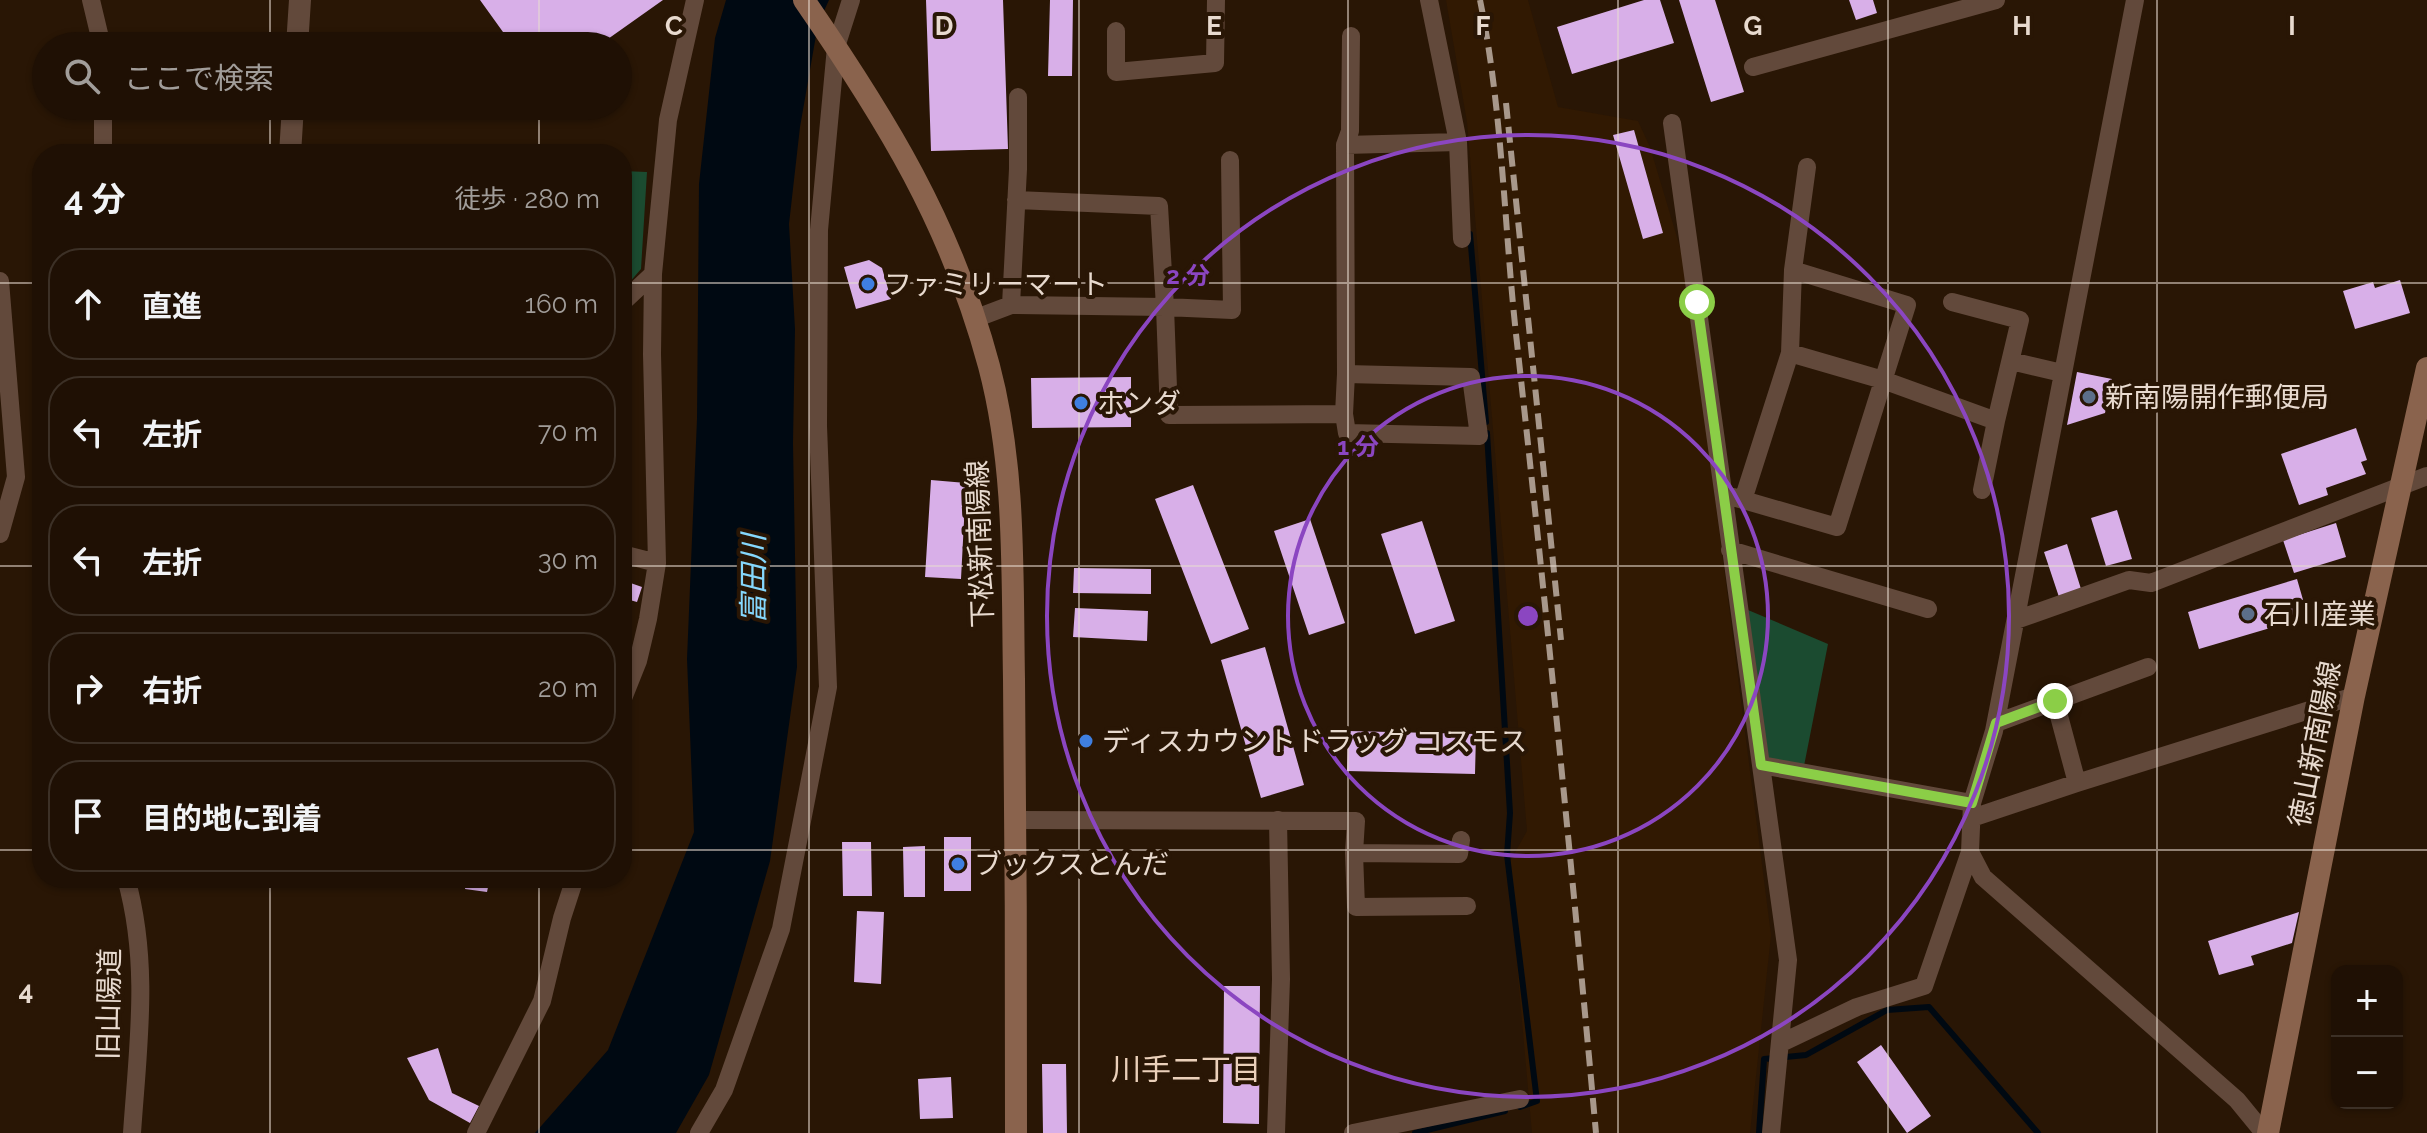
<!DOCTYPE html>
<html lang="ja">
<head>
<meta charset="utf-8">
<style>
	:root { --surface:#1f1004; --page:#27190e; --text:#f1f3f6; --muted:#a19d9a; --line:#3c3026 }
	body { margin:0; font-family:Raleway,"Noto Sans JP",sans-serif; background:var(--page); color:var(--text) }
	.controls { position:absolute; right:24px; bottom:24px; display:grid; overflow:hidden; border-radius:16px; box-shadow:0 2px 6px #0004 }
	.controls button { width:72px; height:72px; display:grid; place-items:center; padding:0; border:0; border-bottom:2px solid var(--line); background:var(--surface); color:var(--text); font:40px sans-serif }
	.stop { position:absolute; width:24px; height:24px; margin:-18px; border:6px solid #8bce47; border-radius:50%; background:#fff }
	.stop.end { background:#8bce47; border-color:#fff; box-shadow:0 2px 8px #0008 }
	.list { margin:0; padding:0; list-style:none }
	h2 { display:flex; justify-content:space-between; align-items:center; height:104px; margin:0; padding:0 32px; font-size:34px }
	h2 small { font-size:26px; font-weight:400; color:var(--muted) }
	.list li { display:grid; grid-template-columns:52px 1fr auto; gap:24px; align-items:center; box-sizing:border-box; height:112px; margin:0 16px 16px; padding:0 16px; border:2px solid var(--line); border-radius:32px }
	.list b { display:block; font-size:30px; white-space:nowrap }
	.list em { font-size:26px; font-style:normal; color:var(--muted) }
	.icon { flex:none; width:44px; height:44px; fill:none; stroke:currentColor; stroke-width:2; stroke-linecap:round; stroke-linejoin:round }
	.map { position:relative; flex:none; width:2427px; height:1133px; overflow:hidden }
	.search { position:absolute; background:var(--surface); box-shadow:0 2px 6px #0004; left:32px; top:32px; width:600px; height:88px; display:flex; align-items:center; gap:20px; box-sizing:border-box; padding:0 28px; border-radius:44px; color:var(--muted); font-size:30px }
	.panel { position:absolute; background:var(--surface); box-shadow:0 2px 6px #0004; left:32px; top:144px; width:600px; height:744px; border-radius:32px }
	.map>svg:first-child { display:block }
	.built { fill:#311902 }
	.green { fill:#1b4b30 }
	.water { fill:#000912 }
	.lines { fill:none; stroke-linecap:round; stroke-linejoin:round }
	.stream { stroke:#000912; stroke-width:6 }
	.building { fill:#d8afe8 }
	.minor { stroke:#62493b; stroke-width:18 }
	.tertiary { stroke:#62493b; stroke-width:22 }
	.secondary { stroke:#8a634d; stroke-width:22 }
	.rail { stroke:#a8988b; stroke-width:6; stroke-dasharray:16 8; stroke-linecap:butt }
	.route { stroke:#8bce47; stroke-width:10 }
	.grid { fill:none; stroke:#e8dacf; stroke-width:2; stroke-opacity:0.55 }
	.ring { fill:none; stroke:#8b46c1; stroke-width:4 }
	.shop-dot { fill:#3f7fe0; stroke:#291605; stroke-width:3 }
	.service-dot { fill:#5c6f8a; stroke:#291605; stroke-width:3 }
	.labels { text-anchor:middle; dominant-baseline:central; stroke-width:8; stroke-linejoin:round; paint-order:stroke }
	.poi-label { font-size:28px; fill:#e8dacf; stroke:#291605; text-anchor:start }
	.street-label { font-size:28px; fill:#e8dacf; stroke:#291605 }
	.water-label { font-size:30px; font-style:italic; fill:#85d7fc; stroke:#291605 }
	.neighbourhood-label { font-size:30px; fill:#ebd0ba; stroke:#291605 }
	.grid-label { font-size:26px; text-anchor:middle; font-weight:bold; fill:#e8dacf; stroke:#291605; stroke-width:8; stroke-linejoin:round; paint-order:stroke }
	.centre { fill:#8b46c1; stroke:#291605; stroke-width:4 }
	.ring-label { font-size:24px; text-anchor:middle; font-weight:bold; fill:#8b46c1; stroke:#291605; stroke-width:8; stroke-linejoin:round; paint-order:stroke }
</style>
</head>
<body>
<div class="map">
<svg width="2427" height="1133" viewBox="0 0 2427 1133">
	<rect width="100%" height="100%" fill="#291605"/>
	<path class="built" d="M1446,0H1528L1558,107L1638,121L1650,147L1685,264L1771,935L1750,1133H1532L1508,865L1527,831L1467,122Z"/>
	<path class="green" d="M622,171L647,172L641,269L622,291Z
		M1748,610L1828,644L1804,766L1765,759Z"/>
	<path class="water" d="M726,0H829L818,24L800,127L789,224L795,329L793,443L797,667L770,861L709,1075L676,1133H535L608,1050L694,832L687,659L697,419L699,184L715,38Z"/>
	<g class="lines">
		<path class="stream" d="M1470,234L1486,422
			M1487,433L1510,813L1507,855L1537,1101L1520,1107
			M1415,1133L1505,1111
			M1759,1133L1764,1059L1806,1055L1887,1010L1929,1007L2038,1133"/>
	</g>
	<path class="building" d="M480,0H663L598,46H513Z
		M926,0H1003L1008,149L931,151Z
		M1050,0H1073L1072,76H1048Z
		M1644,0H1660L1674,43L1572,74L1557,27Z
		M1679,0H1715L1744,92L1711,102Z
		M1849,0H1873L1877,13L1856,20Z
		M1634,130L1663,233L1643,239L1613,135Z
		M869,260L882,268L891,299L856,309L844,267Z
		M2400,280L2410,313L2355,329L2343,291L2373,282L2375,288Z
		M2077,372L2112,379L2105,413L2067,425Z
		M1131,377V427L1032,428L1031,378Z
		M2356,428L2367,460L2361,462L2366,474L2326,488L2328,495L2299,505L2281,454Z
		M931,480L966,483L961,579L925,577Z
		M1193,485L1249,629L1211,644L1155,499Z
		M2117,510L2132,559L2106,566L2091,518Z
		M1310,519L1345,623L1309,635L1274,531Z
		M1422,521L1455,621L1415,634L1381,534Z
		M2336,523L2346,557L2294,573L2283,540Z
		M2067,544L2081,589L2059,597L2044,552Z
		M1074,568L1151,569V594L1073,593Z
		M2297,579L2308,617L2199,649L2188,612Z
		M622,580L642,587L637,602L626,599L623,609Z
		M1075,608L1148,611L1147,641L1073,637Z
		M1265,647L1304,785L1261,798L1221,660Z
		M1348,731L1476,734L1475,774L1347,771Z
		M944,837H971V891H944Z
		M842,842H871L872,896H843Z
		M925,846V897H904L903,847Z
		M467,878H490L487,892L465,889Z
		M857,911L884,912L881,984L854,982Z
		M2299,912L2292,943L2251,956L2254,965L2219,975L2208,941Z
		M1224,986H1260L1259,1124L1223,1123Z
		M1881,1045L1931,1116L1907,1133L1857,1062Z
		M438,1048L452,1093L479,1106L470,1123L429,1100L407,1058Z
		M1042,1064H1066L1067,1133H1043Z
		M951,1077L953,1118L920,1119L918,1079Z"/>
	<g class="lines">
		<path class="minor" d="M91,0L102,46
			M2135,0L1994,731L1972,803L1970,852L1983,877L2237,1100L2264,1133
			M1116,31V72L1215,63L1216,0
			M1753,67L1996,0
			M1672,123L1788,960L1771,1133
			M1458,142L1462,239
			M1345,145L1350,131L1351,36
			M103,154V106
			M1016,200L1159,206L1165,307L1232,310L1230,160
			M0,281L16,477L0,534
			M622,303L653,274
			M1011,305L1018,169V97
			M974,319L1011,305L1165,307L1169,415L1344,414
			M1790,353L1793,270L1807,167
			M2011,361L2062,373
			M1346,374L1471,377L1479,436L1347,433L1344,414L1346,374L1345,145L1458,142L1429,0
			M1982,490L1996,421
			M1733,497L1837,527L1907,305L1793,270
			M1743,500L1790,353L1883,380L1996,421L2020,320L1952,302
			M1730,550L1928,609
			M622,554L657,563
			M2016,620L2129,580L2151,583L2427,476
			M622,701L638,661L648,619L657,563L652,354L653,274L668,120L695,0
			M2055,701L2077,783
			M1996,723L2148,667
			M1761,765L1972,803
			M1972,818L2077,783L2354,696
			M1016,820L1356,821L1354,853L1356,907L1467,906
			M1354,853L1459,854L1461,840
			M126,878C150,964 138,1045 132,1133
			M1781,1043L1857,1007L1924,986L1970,852
			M476,1133L542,1001L562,918L575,878
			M699,1133L724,1090L781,929L828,687L818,426L819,230L836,47L851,0
			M1276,1133L1281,979L1278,820
			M1353,1133L1520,1099"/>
		<path class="tertiary" d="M297,46L300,0
			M290,154L293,106"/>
		<path class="secondary" d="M804,0C886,119 951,224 989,366C1016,468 1012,573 1014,679C1016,830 1016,982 1016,1133
			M2268,1133L2354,696L2427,368"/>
		<path class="rail" d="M1480,0C1503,112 1504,229 1517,343C1546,606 1572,869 1596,1133
			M1506,103L1561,640"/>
	</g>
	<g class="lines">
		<path class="route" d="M1697,302L1761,765L1972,803L1996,723L2055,701"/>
	</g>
	<path class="grid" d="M270,0V46M539,0V46M809,0V1133M1079,0V1133M1348,0V1133M1618,0V1133M1888,0V1133M2157,0V1133M270,106V154M539,106V154M0,283H42M622,283H2427M0,566H42M622,566H2427M0,850H42M622,850H2427M270,878V1133M539,878V1133"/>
	<g class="ring">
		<circle cx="1528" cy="616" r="240"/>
		<circle cx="1528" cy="616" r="481"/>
	</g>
	<g class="shop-dot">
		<circle cx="868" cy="284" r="8"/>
		<circle cx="1081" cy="403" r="8"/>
		<circle cx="1086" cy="741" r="8"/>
		<circle cx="958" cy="864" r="8"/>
	</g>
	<g class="service-dot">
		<circle cx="2089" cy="397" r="8"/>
		<circle cx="2248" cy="614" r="8"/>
	</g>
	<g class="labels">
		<g class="poi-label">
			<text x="884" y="284">ファミリーマート</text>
			<text x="2105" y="397">新南陽開作郵便局</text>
			<text x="1097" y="403">ホンダ</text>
			<text x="2264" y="614">石川産業</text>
			<text x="1102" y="741">ディスカウントドラッグ コスモス</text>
			<text x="974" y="864">ブックスとんだ</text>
		</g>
		<g class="street-label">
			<text transform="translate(980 544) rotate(-92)">下松新南陽線</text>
			<text transform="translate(2315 744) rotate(-79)">徳山新南陽線</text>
			<text transform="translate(109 1004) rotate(-89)">旧山陽道</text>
		</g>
		<g class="water-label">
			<text transform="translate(753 579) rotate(-90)">富田川</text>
		</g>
		<g class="neighbourhood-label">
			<text x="1186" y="1069">川手二丁目</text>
		</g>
	</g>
	<g class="grid-label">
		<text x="674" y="35">C</text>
		<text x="944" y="35">D</text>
		<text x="1214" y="35">E</text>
		<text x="1483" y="35">F</text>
		<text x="1753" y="35">G</text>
		<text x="2022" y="35">H</text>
		<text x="2292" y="35">I</text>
		<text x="26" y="1000">4</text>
	</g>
	<circle cx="1528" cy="616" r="12" class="centre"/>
	<g class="ring-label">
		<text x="1188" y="284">2 分</text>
		<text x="1358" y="455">1 分</text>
	</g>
</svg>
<div class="controls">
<button>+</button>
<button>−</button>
</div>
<div class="stop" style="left:1697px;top:302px"></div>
<div class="stop end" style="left:2055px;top:701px"></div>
<div class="search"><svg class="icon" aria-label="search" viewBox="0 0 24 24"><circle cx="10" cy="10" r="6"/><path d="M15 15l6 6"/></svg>ここで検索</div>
<section class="panel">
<h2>4 分<small>徒歩 · 280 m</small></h2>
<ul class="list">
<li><svg class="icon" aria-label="ahead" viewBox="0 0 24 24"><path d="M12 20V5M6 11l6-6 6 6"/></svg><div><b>直進</b></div><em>160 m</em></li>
<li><svg class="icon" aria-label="left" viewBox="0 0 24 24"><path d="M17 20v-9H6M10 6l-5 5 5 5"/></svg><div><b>左折</b></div><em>70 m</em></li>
<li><svg class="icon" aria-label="left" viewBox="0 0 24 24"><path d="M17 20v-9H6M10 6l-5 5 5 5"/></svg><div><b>左折</b></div><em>30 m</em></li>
<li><svg class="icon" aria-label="right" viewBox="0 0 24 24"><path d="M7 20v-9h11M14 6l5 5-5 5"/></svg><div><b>右折</b></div><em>20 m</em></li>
<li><svg class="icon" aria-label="arrive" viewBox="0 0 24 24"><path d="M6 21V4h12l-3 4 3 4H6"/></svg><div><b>目的地に到着</b></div></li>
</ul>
</section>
</div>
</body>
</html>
